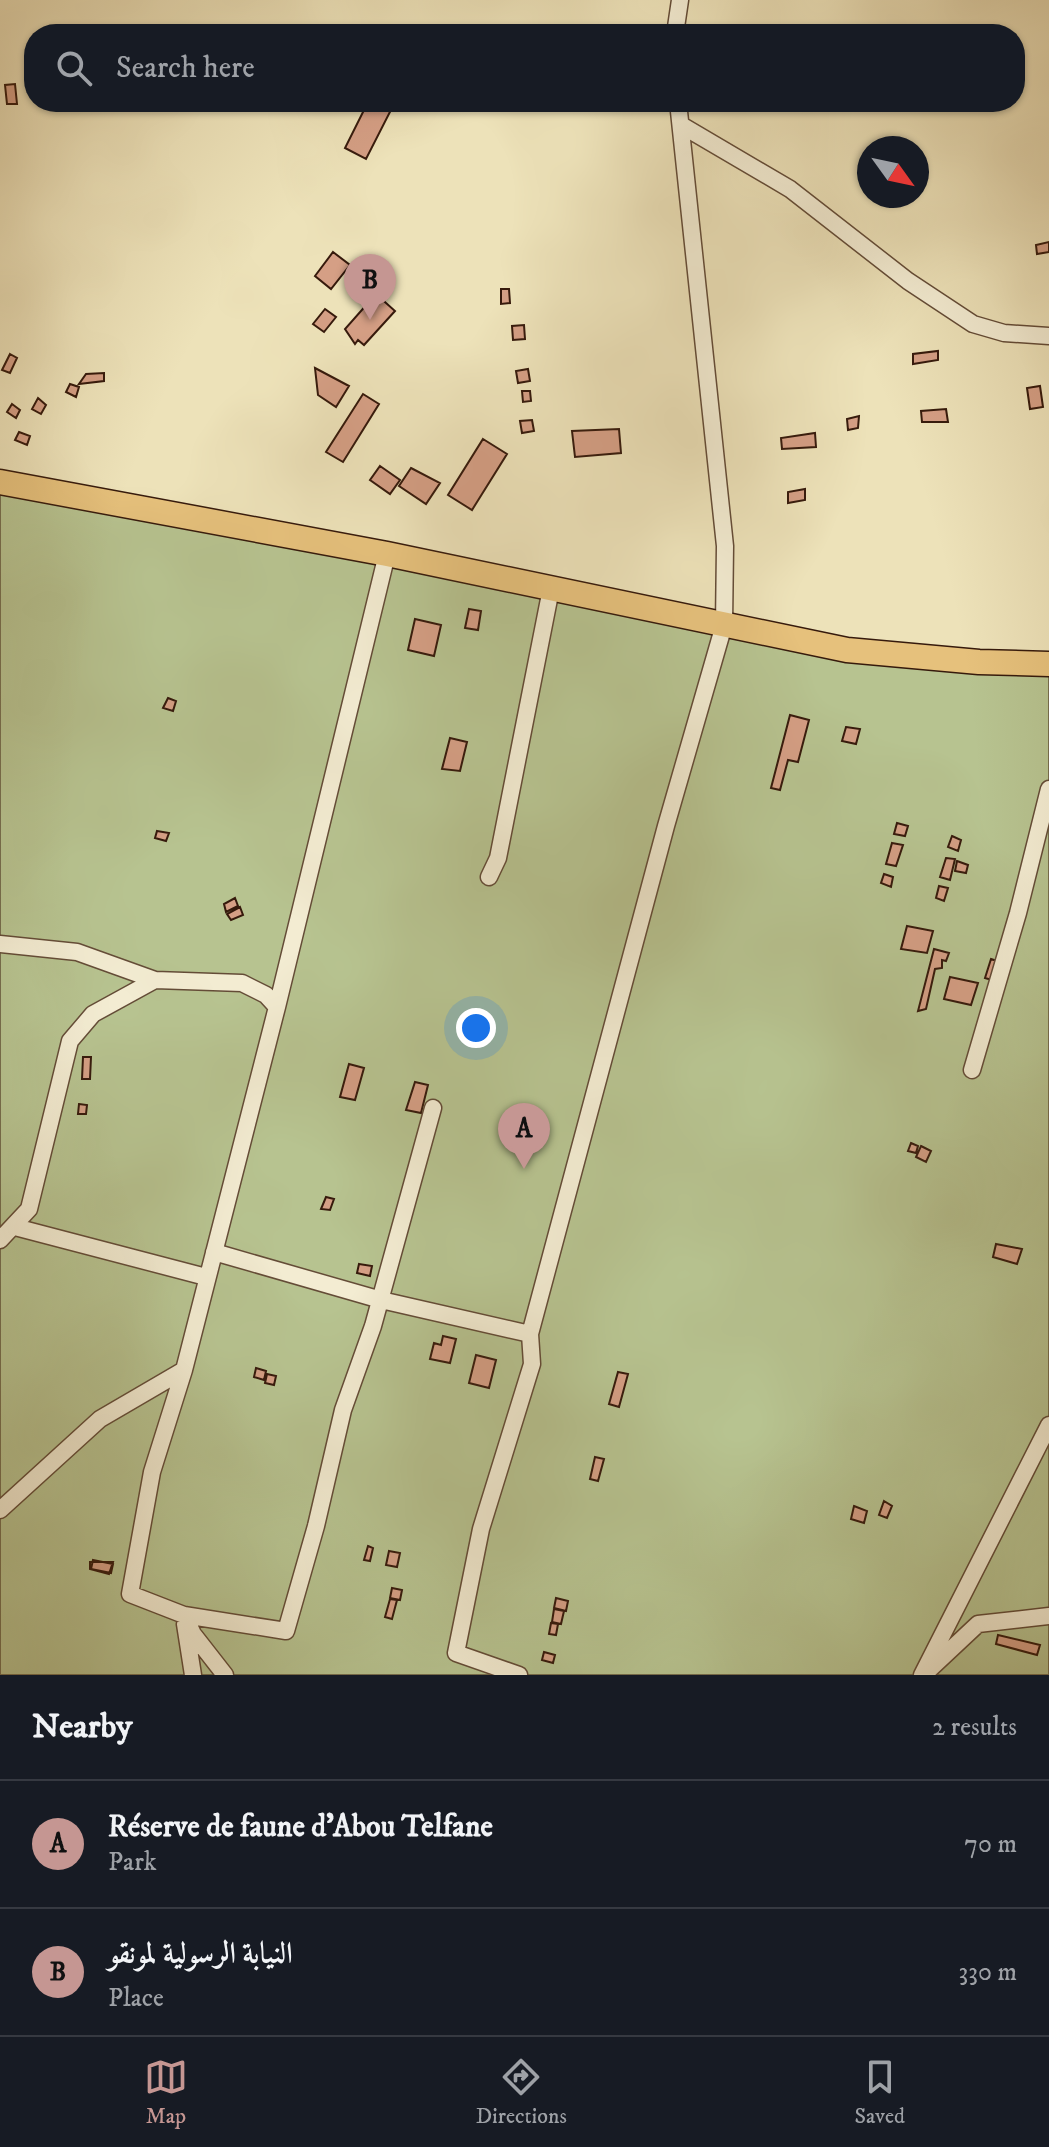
<!DOCTYPE html>
<html lang="en">
<head>
<meta charset="utf-8">
<style>
	:root { --surface:#171b24; --page:#20242c; --text:#f1f3f6; --muted:#9ea1a6; --line:#363941; --accent:#c59692 }
	body { margin:0; font-family:"IM FELL DW Pica",Amiri,serif; background:var(--page); color:var(--text) }
	.compass { position:absolute; left:857px; top:136px; width:72px; height:72px; border-radius:50%; background:var(--surface); box-shadow:0 2px 6px #0004; rotate:123deg }
	.you { position:absolute; left:476px; top:1028px; width:28px; height:28px; margin:-20px; border:6px solid #fff; border-radius:50%; background:#1a73e8; box-shadow:0 0 0 12px #1a73e833 }
	.badge { display:grid; place-items:center; width:52px; height:52px; border-radius:50%; background:var(--accent); color:#111; font-size:26px; font-weight:700 }
	.pin { position:absolute; translate:-50% -66px; filter:drop-shadow(0 2px 4px #0008) }
	.pin::after { content:''; position:absolute; top:42px; width:28px; height:24px; background:inherit; clip-path:polygon(0 0,100% 0,50% 100%) }
	.list { margin:0; padding:0; list-style:none }
	h2 { display:flex; justify-content:space-between; align-items:center; height:104px; margin:0; padding:0 32px; font-size:34px }
	h2 small { font-size:26px; font-weight:400; color:var(--muted) }
	.list li { display:grid; grid-template-columns:52px 1fr auto; gap:24px; align-items:center; box-sizing:border-box; height:128px; padding:0 32px; border-top:2px solid var(--line) }
	.list b { display:block; font-size:30px; white-space:nowrap }
	.list p { margin:0; font-size:26px; white-space:nowrap; color:var(--muted) }
	.list em { font-size:26px; font-style:normal; color:var(--muted) }
	.icon { flex:none; width:44px; height:44px; fill:none; stroke:currentColor; stroke-width:2; stroke-linecap:round; stroke-linejoin:round }
	.map { position:relative; flex:none; width:1049px; height:1675px; overflow:hidden }
	.search { position:absolute; background:var(--surface); box-shadow:0 2px 6px #0004; left:24px; right:24px; top:24px; height:88px; display:flex; align-items:center; gap:20px; box-sizing:border-box; padding:0 28px; border-radius:32px; color:var(--muted); font-size:30px }
	.sheet { height:360px; background:var(--surface) }
	nav { display:flex; justify-content:space-around; align-items:center; box-sizing:border-box; height:112px; border-top:2px solid var(--line); background:var(--surface); font-size:22px; color:var(--muted) }
	nav a { display:grid; justify-items:center; gap:4px }
	nav .on { color:var(--accent) }
	.map>svg:first-child { display:block }
	.green { fill:#b7c390; stroke:#766e4e; stroke-width:2 }
	.building { fill:#d59f85; stroke:#361a0c; stroke-width:2 }
	.lines { fill:none; stroke-linecap:round; stroke-linejoin:round }
	.street-casing { stroke:#644c37; stroke-width:19 }
	.primary-casing { stroke:#361a0c; stroke-width:27 }
	.street { stroke:#f3ecd2; stroke-width:16 }
	.primary { stroke:#e6c17c; stroke-width:24 }
</style>
</head>
<body>
<div class="map">
<svg width="1049" height="1675" viewBox="0 0 1049 1675">
	<rect width="100%" height="100%" fill="#ede2b9"/>
	<filter id="stains"><feTurbulence type="fractalNoise" baseFrequency=".0025" numOctaves="4"/><feColorMatrix values="0 0 0 0 .2 0 0 0 0 .09 0 0 0 0 .02 0 0 0 .5 -.17"/></filter>
	<radialGradient id="worn" r=".72"><stop offset=".6" stop-color="#630" stop-opacity="0"/><stop offset="1" stop-color="#630" stop-opacity=".3"/></radialGradient>
	<path class="green" d="M0,482L847,650L1049,664V1675H0Z"/>
	<path class="building" d="M15,84L17,104H7L5,85Z
		M368,102H395L366,159L345,148Z
		M1049,242V252L1037,254L1036,245Z
		M333,252L350,265L331,289L315,276Z
		M501,289H509L510,303L501,304Z
		M376,294L395,311L364,345L358,340L355,344L345,329Z
		M325,309L336,317L324,332L313,324Z
		M524,325L525,339L513,340L512,326Z
		M938,351V360L913,364V354Z
		M10,354L17,358L10,373L2,370Z
		M315,368L349,386L336,407L318,395Z
		M528,369L530,381L518,383L516,371Z
		M104,373V381L79,384L86,374Z
		M70,384L79,387L76,397L66,392Z
		M1040,386L1043,407L1030,409L1027,388Z
		M522,391H530L531,401L523,402Z
		M363,394L379,404L343,462L326,452Z
		M38,398L46,405L41,414L32,409Z
		M12,404L20,410L16,418L7,412Z
		M946,409L948,422H922L921,411Z
		M859,416L858,428L848,430L847,419Z
		M532,420L534,431L522,433L520,421Z
		M619,429L621,453L575,457L572,431Z
		M19,432L30,436L27,445L15,440Z
		M815,433L816,447L782,449L781,438Z
		M483,439L507,454L472,510L448,495Z
		M380,466L400,480L390,494L370,480Z
		M411,468L440,483L426,504L399,486Z
		M805,489V500L788,503V492Z
		M469,609L481,611L478,630L465,628Z
		M415,619L441,625L434,656L408,650Z
		M168,698L176,701L173,711L163,708Z
		M790,715L809,720L798,762L788,760L780,790L771,788Z
		M846,727L860,729L856,744L842,741Z
		M450,738L467,742L460,771L442,769Z
		M897,823L908,826L905,836L894,834Z
		M157,831L169,833L166,841L155,838Z
		M952,836L961,840L958,851L948,847Z
		M892,843L903,845L896,866L886,864Z
		M946,858L955,859L950,880L940,877Z
		M957,861L968,865L966,873L955,871Z
		M884,874L893,877L891,887L881,883Z
		M939,886L948,888L944,901L936,898Z
		M235,898L238,906L226,912L224,904Z
		M240,907L243,915L231,920L227,914Z
		M907,926L933,931L927,953L901,949Z
		M934,949L949,953L946,961L942,960V968L935,969L926,1009L918,1011Z
		M991,959L997,961L992,980L985,978Z
		M950,977L978,983L971,1005L944,999Z
		M83,1057H91L90,1079H82Z
		M349,1064L364,1068L355,1100L340,1097Z
		M415,1082L428,1085L421,1113L406,1110Z
		M79,1104L87,1105L86,1114H78Z
		M911,1143L918,1146L916,1153L908,1151Z
		M921,1146L931,1151L926,1162L916,1157Z
		M326,1197L334,1199L330,1210L321,1209Z
		M996,1244L1022,1249L1017,1264L993,1257Z
		M359,1264L372,1266L370,1276L357,1273Z
		M443,1336L456,1339L450,1363L430,1359L434,1343L441,1345Z
		M476,1355L496,1360L489,1388L469,1383Z
		M256,1368L266,1371L264,1380L254,1377Z
		M618,1372L628,1374L619,1407L609,1404Z
		M267,1374L276,1376L274,1385L265,1383Z
		M595,1457L604,1459L598,1481L590,1479Z
		M884,1501L892,1506L887,1518L879,1515Z
		M854,1506L867,1511L864,1523L851,1519Z
		M368,1546L373,1548L370,1561L364,1560Z
		M389,1551L400,1553L397,1567L386,1565Z
		M93,1560L113,1564L111,1573L91,1569Z
		M90,1562H113L109,1574L90,1569Z
		M392,1588L402,1590L400,1600L390,1598Z
		M556,1598L568,1601L566,1611L554,1608Z
		M390,1599L397,1600L392,1619L385,1617Z
		M554,1609L564,1611L561,1624L552,1622Z
		M551,1623L558,1624L556,1635L549,1634Z
		M998,1635L1040,1645L1037,1655L996,1644Z
		M544,1652L555,1655L553,1663L542,1660Z"/>
	<g class="lines">
		<g class="street-casing">
			<path id="street" d="M675,34L680,0
				M681,125L790,189L908,281L973,324L1004,333L1049,336
				M387,554L277,1007L184,1370L152,1472L130,1594L184,1615L286,1631L316,1526L343,1410L373,1326L433,1108
				M489,877L498,858L551,589
				M0,944L77,952L155,980L242,983L266,995L277,1007
				M972,1070L1018,913L1049,789
				M15,1227L206,1277
				M0,1240L29,1209L70,1041L93,1014L155,980
				M214,1252L381,1300L530,1334L532,1364L481,1529L456,1653L519,1675
				M530,1334L666,826L724,625L725,546L678,102
				M0,1510L100,1419L184,1370
				M184,1615L193,1634L225,1675
				M185,1624L193,1675
				M930,1669L978,1624L1049,1616
				M922,1675L1049,1425"/>
		</g>
		<g class="primary-casing">
			<path id="primary" d="M0,482L387,554L847,650L979,662L1049,664"/>
		</g>
		<use href="#street" class="street"/>
		<use href="#primary" class="primary"/>
	</g>
	<rect width="100%" height="100%" filter="url(#stains)"/>
	<rect width="100%" height="100%" fill="url(#worn)"/>
</svg>
<svg class="compass" viewBox="-18 -18 36 36"><path d="M0-13l5 13h-10z" fill="#e53935"/><path d="M0 13l5-13h-10z" fill="#9ea1a6"/></svg>
<div class="you"></div>
<div class="pin badge" style="left:524px;top:1169px">A</div>
<div class="pin badge" style="left:370px;top:320px">B</div>
<div class="search"><svg class="icon" aria-label="search" viewBox="0 0 24 24"><circle cx="10" cy="10" r="6"/><path d="M15 15l6 6"/></svg>Search here</div>
</div>
<section class="sheet">
<h2>Nearby<small>2 results</small></h2>
<ul class="list">
<li><span class="badge">A</span><div><b>Réserve de faune d'Abou Telfane</b><p>Park</p></div><em>70 m</em></li>
<li><span class="badge">B</span><div><b>النيابة الرسولية لمونقو</b><p>Place</p></div><em>330 m</em></li>
</ul>
</section>
<nav>
<a class="on"><svg class="icon" aria-label="map" viewBox="0 0 24 24"><path d="M3 6l6-2 6 2 6-2v14l-6 2-6-2-6 2zM9 4v14M15 6v14"/></svg>Map</a>
<a><svg class="icon" aria-label="directions" viewBox="0 0 24 24"><path d="M12 3l9 9-9 9-9-9zM9 14v-3h6M13 9l2 2-2 2"/></svg>Directions</a>
<a><svg class="icon" aria-label="saved" viewBox="0 0 24 24"><path d="M7 4h10v16l-5-4-5 4z"/></svg>Saved</a>
</nav>
</body>
</html>
